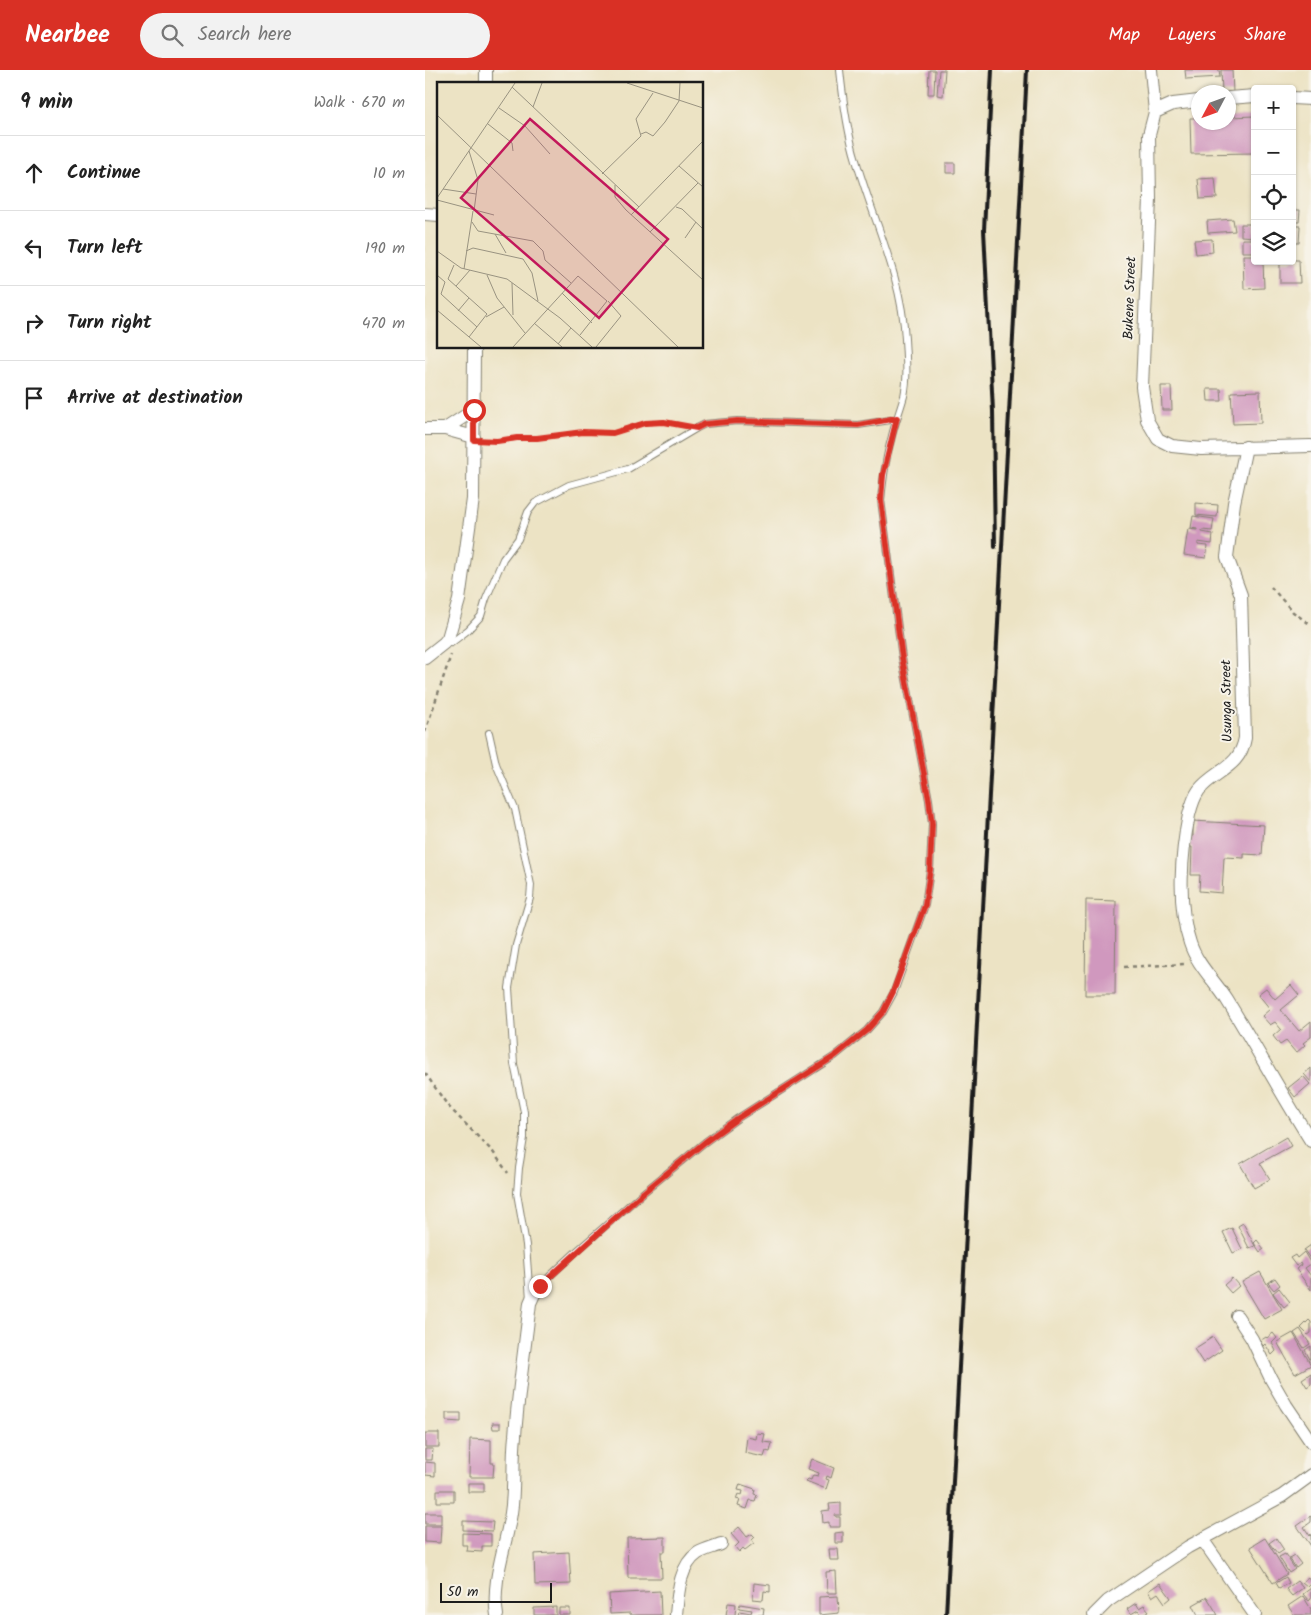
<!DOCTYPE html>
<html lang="en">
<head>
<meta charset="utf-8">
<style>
	:root { --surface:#fff; --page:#f2f2f2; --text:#222; --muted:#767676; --line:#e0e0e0; --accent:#d93025 }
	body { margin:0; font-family:Kalam,sans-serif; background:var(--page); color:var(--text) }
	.controls { position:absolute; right:15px; top:15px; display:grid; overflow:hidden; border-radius:5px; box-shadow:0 1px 4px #0004 }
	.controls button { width:45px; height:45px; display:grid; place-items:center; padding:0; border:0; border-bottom:1px solid var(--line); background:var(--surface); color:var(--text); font:25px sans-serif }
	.compass { position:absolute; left:766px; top:15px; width:45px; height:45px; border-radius:50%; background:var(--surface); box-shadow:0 1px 4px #0004; rotate:229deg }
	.scale { position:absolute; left:15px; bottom:12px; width:112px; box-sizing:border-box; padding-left:5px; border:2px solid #1c1c1c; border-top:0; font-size:14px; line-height:18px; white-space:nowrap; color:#1c1c1c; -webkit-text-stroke:4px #f7f3e8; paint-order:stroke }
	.stop { position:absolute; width:15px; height:15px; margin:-11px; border:4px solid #d93025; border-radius:50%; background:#fff }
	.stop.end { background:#d93025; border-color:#fff; box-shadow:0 1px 5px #0008 }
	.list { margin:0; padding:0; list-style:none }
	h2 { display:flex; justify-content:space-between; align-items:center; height:65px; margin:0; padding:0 20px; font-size:21px }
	h2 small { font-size:16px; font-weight:400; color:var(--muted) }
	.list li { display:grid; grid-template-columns:32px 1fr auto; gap:15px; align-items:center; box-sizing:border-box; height:75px; padding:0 20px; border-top:1px solid var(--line) }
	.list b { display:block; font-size:19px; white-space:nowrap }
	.list em { font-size:16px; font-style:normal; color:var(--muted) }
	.icon { flex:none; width:28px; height:28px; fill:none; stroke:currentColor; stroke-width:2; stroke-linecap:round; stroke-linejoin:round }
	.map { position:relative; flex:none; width:886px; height:1545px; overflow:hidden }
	header { display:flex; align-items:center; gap:30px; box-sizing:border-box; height:70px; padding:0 25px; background:var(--accent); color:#fff }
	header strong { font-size:24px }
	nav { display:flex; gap:28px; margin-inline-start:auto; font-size:18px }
	.search { width:350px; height:45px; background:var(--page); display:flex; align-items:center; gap:12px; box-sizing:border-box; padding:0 18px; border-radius:28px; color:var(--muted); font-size:19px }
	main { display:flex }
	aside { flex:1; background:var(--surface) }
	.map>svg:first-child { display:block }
	.building { fill:#d098be }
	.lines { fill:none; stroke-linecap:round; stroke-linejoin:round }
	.lane-casing { stroke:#848070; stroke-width:8 }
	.street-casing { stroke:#848070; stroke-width:14 }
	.path { stroke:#848070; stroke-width:2.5; stroke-dasharray:4 4; stroke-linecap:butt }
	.lane { stroke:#fff; stroke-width:6 }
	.street { stroke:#fff; stroke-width:12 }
	.rail { stroke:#1c1c1c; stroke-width:4 }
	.route { stroke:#d93025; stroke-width:6 }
	.labels { text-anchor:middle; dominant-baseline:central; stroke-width:4; stroke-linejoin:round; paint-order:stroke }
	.street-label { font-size:14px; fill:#1c1c1c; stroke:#f7f3e8 }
	.inset-road { fill:none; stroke:#999381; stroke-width:1 }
	.view { fill:#c2185b; fill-opacity:0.15; stroke:#c2185b; stroke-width:2.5 }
	.inset-edge { fill:none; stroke:#1c1c1c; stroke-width:2.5 }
</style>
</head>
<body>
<header>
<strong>Nearbee</strong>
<div class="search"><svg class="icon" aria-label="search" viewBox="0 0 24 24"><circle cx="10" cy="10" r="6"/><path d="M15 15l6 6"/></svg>Search here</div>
<nav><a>Map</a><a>Layers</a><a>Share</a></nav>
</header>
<main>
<aside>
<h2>9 min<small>Walk · 670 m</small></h2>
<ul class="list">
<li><svg class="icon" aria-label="ahead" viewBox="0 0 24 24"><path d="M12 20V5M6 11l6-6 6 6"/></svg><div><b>Continue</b></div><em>10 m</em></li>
<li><svg class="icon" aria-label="left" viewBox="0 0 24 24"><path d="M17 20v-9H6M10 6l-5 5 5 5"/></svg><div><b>Turn left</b></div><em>190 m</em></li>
<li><svg class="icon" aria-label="right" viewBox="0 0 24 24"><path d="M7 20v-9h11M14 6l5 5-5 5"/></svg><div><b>Turn right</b></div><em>470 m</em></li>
<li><svg class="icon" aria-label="arrive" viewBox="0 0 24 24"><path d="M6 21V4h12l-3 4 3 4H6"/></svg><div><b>Arrive at destination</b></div></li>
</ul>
</aside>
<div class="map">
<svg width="886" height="1545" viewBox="0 0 886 1545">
	<rect width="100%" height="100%" fill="#f7f3e8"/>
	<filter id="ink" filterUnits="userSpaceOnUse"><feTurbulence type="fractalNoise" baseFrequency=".02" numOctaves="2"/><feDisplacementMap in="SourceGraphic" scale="10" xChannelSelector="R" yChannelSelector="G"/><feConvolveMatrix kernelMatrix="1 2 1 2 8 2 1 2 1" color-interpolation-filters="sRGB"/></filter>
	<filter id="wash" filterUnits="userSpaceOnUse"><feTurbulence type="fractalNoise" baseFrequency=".0096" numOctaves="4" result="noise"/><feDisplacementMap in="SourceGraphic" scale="20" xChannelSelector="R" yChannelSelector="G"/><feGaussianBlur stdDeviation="1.12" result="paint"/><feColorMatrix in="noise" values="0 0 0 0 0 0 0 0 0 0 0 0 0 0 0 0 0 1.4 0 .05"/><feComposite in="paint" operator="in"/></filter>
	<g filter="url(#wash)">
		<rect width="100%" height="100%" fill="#ece3c4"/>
		<g id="blocks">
			<path class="building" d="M504,0H510L509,24H503Z
				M514,0H520L518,26L512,25Z
				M760,0H794L795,7L761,9Z
				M796,0H807L808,23L797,22Z
				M830,46V83L766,84L765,48H774V52H804V47Z
				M521,93H530V103H521Z
				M790,108L792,128L775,129L773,109Z
				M867,140H875L874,152H867Z
				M808,149L810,161L783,163L782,151Z
				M816,154H830V169H828V167L816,166Z
				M867,156H875L874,173H867Z
				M787,169L788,182L771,184L769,170Z
				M817,169H827L828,172H830V182H817Z
				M818,185H830V191H838L839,218L819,219Z
				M867,190H874L875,213H855V191H867Z
				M736,316H746L747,340H737Z
				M782,319H796L797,331H783Z
				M835,321L836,353L808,354L806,322Z
				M771,433L793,435L792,447L771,445Z
				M768,446L789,449L787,461L777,460V462L788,464L787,474L773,472V475L783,476L781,488L759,485L763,459L772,460V459L766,458Z
				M768,751L839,755L837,785L819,784V788L799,787L797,823L774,821L775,805H766L767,777H765V766H768Z
				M661,830L691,831L690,925H660Z
				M866,915L874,925L856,940L874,961L886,951V967L878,973L880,975L871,983L861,971L855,975L848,966L856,959L850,952L845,955L837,946L845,939L833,924L841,918L850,929Z
				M886,998V1012L879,1004Z
				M878,1006L885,1014L870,1027L863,1018Z
				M861,1067L866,1076L835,1093L845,1109L829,1118L815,1094Z
				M818,1153L830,1176L824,1178L813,1156Z
				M807,1158L817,1179L808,1183L798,1162Z
				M832,1170L839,1179L835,1182L829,1173Z
				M886,1175V1190L879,1180Z
				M879,1182L886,1194L880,1198L886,1206V1220L871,1199L877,1195L876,1193L871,1196L865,1188L870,1185L872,1188Z
				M835,1202L857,1239L839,1249L817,1212Z
				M807,1208L814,1216L806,1223L799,1215Z
				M850,1208L855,1215L849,1220L843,1213Z
				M854,1218L865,1232L859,1237L848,1223Z
				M884,1250L886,1252V1263L883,1265L876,1258Z
				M875,1259L885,1274L879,1278L869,1263Z
				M848,1263L852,1268L847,1273L851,1281L847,1285L840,1274L838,1276L835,1271L841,1267L842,1268Z
				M868,1263L886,1295L870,1304L852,1272Z
				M788,1267L797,1280L778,1293L769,1279Z
				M886,1276V1291L880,1280Z
				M886,1303V1314L882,1317L877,1309Z
				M21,1343H36V1352L21,1351Z
				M67,1353H75V1359H68Z
				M0,1363H14V1377H0Z
				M332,1363L340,1364L338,1372L347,1373L345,1382L341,1381L339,1387L320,1383L322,1367L331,1369Z
				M45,1369L66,1370V1393H69L68,1407H44Z
				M0,1379H8L7,1390H0Z
				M387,1389L409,1398L406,1408L402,1406L401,1409L404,1410L401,1419L381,1411L383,1409L386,1410L388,1405L393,1406L394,1403L383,1399Z
				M0,1392L10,1393V1406L0,1405Z
				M43,1413H59V1422H43Z
				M315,1414L330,1419L329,1424L332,1425L330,1431L325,1430L322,1439L313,1436L315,1430L311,1429L313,1424L317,1425L318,1421L313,1420Z
				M12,1420H29V1432H12Z
				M416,1433V1445H410L411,1447H415V1457H404V1452L398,1453L397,1441L405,1440L404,1434Z
				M0,1443H16V1454H0Z
				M886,1446V1452L879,1457L885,1466L886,1464V1476L872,1456Z
				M38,1451L68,1452L67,1461L38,1460Z
				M0,1456H16L15,1473L0,1472Z
				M314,1457L322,1467L327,1464L330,1467L327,1470L329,1473L320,1480L318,1478L314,1482L310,1477L314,1473L306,1464Z
				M418,1462V1473H410V1463Z
				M37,1463L66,1464V1476H57V1482L42,1481L43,1475H37Z
				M240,1467V1482H236L237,1508H203L202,1468Z
				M840,1468L862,1504L848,1513L825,1477Z
				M851,1468L859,1480L853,1484L844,1473Z
				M404,1479H413L414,1490H405Z
				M144,1482L146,1514L110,1515L109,1484Z
				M860,1484L870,1499L864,1503L854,1487Z
				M869,1485L876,1494L871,1498L864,1488Z
				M411,1501L412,1523H402L401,1502Z
				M861,1507L864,1513L854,1518L851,1513Z
				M883,1507L886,1512L882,1516L877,1512Z
				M872,1511L878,1518L867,1526L861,1519Z
				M329,1513L345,1515V1522L339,1521L338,1530L328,1529Z
				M735,1513L746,1528L740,1533L733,1523L727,1527L723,1521Z
				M886,1518V1529L884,1531L878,1524Z
				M235,1521L236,1545H206L205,1543L185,1544L184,1524Z
				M413,1526L414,1543L394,1545V1527Z
				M878,1526L886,1539V1545H869L863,1536Z
				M782,1527L793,1545H773L768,1535Z
				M303,1533L311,1534L310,1545H301Z
				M711,1533L714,1538L719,1535L724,1541L717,1545L713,1540L706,1544L702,1539Z
				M315,1534L339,1538L338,1545H313L314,1541L326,1543L327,1540L314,1538Z
				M131,1537V1545H109V1538Z
				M134,1538H145V1545H134Z"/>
		</g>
	</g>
	<g filter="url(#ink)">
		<use href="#blocks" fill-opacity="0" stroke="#848070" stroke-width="1"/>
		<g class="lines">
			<g class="lane-casing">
				<path id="lane" d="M26,573L43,560L56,546L61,529L78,489L93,469L103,442L110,433L144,415L203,399L272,358L280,354L312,351L433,355L472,349
					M64,663L71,694L90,739L106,815L105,828L91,875L84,918L89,994L99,1042V1068L94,1098L92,1123L101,1175L105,1229
					M110,1222L125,1206L153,1180L219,1122L280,1072L313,1048L410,986L442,960L458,942L469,922L500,835L505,800L507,754L504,730L477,588L456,430C458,410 460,390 466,370C469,355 475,341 479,326C483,308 481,288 480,269C477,206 448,150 431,90C422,61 418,30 415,0"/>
			</g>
			<g class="street-casing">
				<path id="street" d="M726,0L730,42
					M61,14V0
					M804,28L830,26
					M867,28L886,29
					M774,31L748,34L730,42L724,65L725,129L717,317L722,350L733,369L747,376L776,379L886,376
					M0,144L14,145
					M0,359H20L49,367
					M20,359L49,340
					M821,377L809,433L802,487L816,525L820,668C815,698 790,700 774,720C769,727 766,737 764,745C756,784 752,835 765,873C772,895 790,911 802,930C831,977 857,1025 886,1071
					M0,588L19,573L23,568L34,530L48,429L49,278
					M812,1246L827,1269L846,1309L861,1335L886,1372
					M777,1469L830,1545
					M72,1545C66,1512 81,1476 86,1443C90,1418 87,1392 90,1366C93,1322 100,1277 105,1233L110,1222
					M251,1545C253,1524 254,1496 273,1483C280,1479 289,1477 296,1474
					M669,1545L683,1531L763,1477L857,1426L886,1405"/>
			</g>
			<path class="path" d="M61,371L112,368L158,362L188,363L211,355L227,352H239L258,355
				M846,517L868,542L886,555
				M0,662L26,585
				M699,897L760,894
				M0,1003L23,1036L68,1082L83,1103"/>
			<use href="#lane" class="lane"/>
			<use href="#street" class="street"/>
			<path class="rail" d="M567,0L559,160L568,341L570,477
				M521,1545L602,0"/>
		</g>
	</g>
	<g class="lines" filter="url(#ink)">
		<path class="route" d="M49,340V370L72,371L92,368H112L158,362L188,363L220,353L239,352L272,358L280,354L312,351L433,355L472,348L458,405L456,430L477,588L504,730L507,754L505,800L500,835L468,922L458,942L442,960L410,986L313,1048L280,1072L219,1122L115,1216"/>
	</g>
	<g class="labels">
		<g class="street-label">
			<text transform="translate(705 228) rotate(-88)">Bukene Street</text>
			<text transform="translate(802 631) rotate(-91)">Usunga Street</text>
		</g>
	</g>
	<g transform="translate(12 12)">
		<rect width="266" height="266" fill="#ece3c4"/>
		<path class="inset-road" d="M190,1L266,26M75,5L202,125M96,25L105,1M62,26L88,44L113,72M0,33L241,265M51,42L75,61L76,69M204,52L209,50L216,54L228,40L242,19L243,1M32,69L41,98L37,129M242,84L266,105M165,92L204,54L199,37L216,11M178,103V115L189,128L266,198M6,107L39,112M0,116L78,1M0,118L57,133M239,125L245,127L266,147M194,133L266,59M35,140L41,149L96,159L106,169L108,178L134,201M213,150L261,101M58,152L69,171M248,156L259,140M0,169L24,186L70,197L123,236L155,265M29,169L36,166L86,177L95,191L101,219M17,183L11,197L50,232L32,255M27,187L36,129M0,193L8,200L4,212L40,245M50,193L60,216L88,251M75,201L76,233M19,204L33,188M125,211L155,241M0,228L44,265M21,229L32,216M49,235L67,225M97,241L125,265M121,262L134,246M76,265L141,194L170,219L143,253M159,265L184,234L171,219"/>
		<path class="view" d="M93,37L231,157L162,236L24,116Z"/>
		<rect width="266" height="266" class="inset-edge"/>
	</g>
</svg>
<div class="controls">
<button>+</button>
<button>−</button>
<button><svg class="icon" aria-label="locate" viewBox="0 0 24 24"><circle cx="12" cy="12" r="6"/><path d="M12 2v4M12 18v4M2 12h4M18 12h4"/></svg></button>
<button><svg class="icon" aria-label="layers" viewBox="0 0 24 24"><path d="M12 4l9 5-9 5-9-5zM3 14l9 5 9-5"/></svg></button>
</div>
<svg class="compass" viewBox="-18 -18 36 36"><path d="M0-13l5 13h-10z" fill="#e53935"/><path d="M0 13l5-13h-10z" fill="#767676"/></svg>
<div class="scale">50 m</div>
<div class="stop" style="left:49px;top:340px"></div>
<div class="stop end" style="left:115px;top:1216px"></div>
</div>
</main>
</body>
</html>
